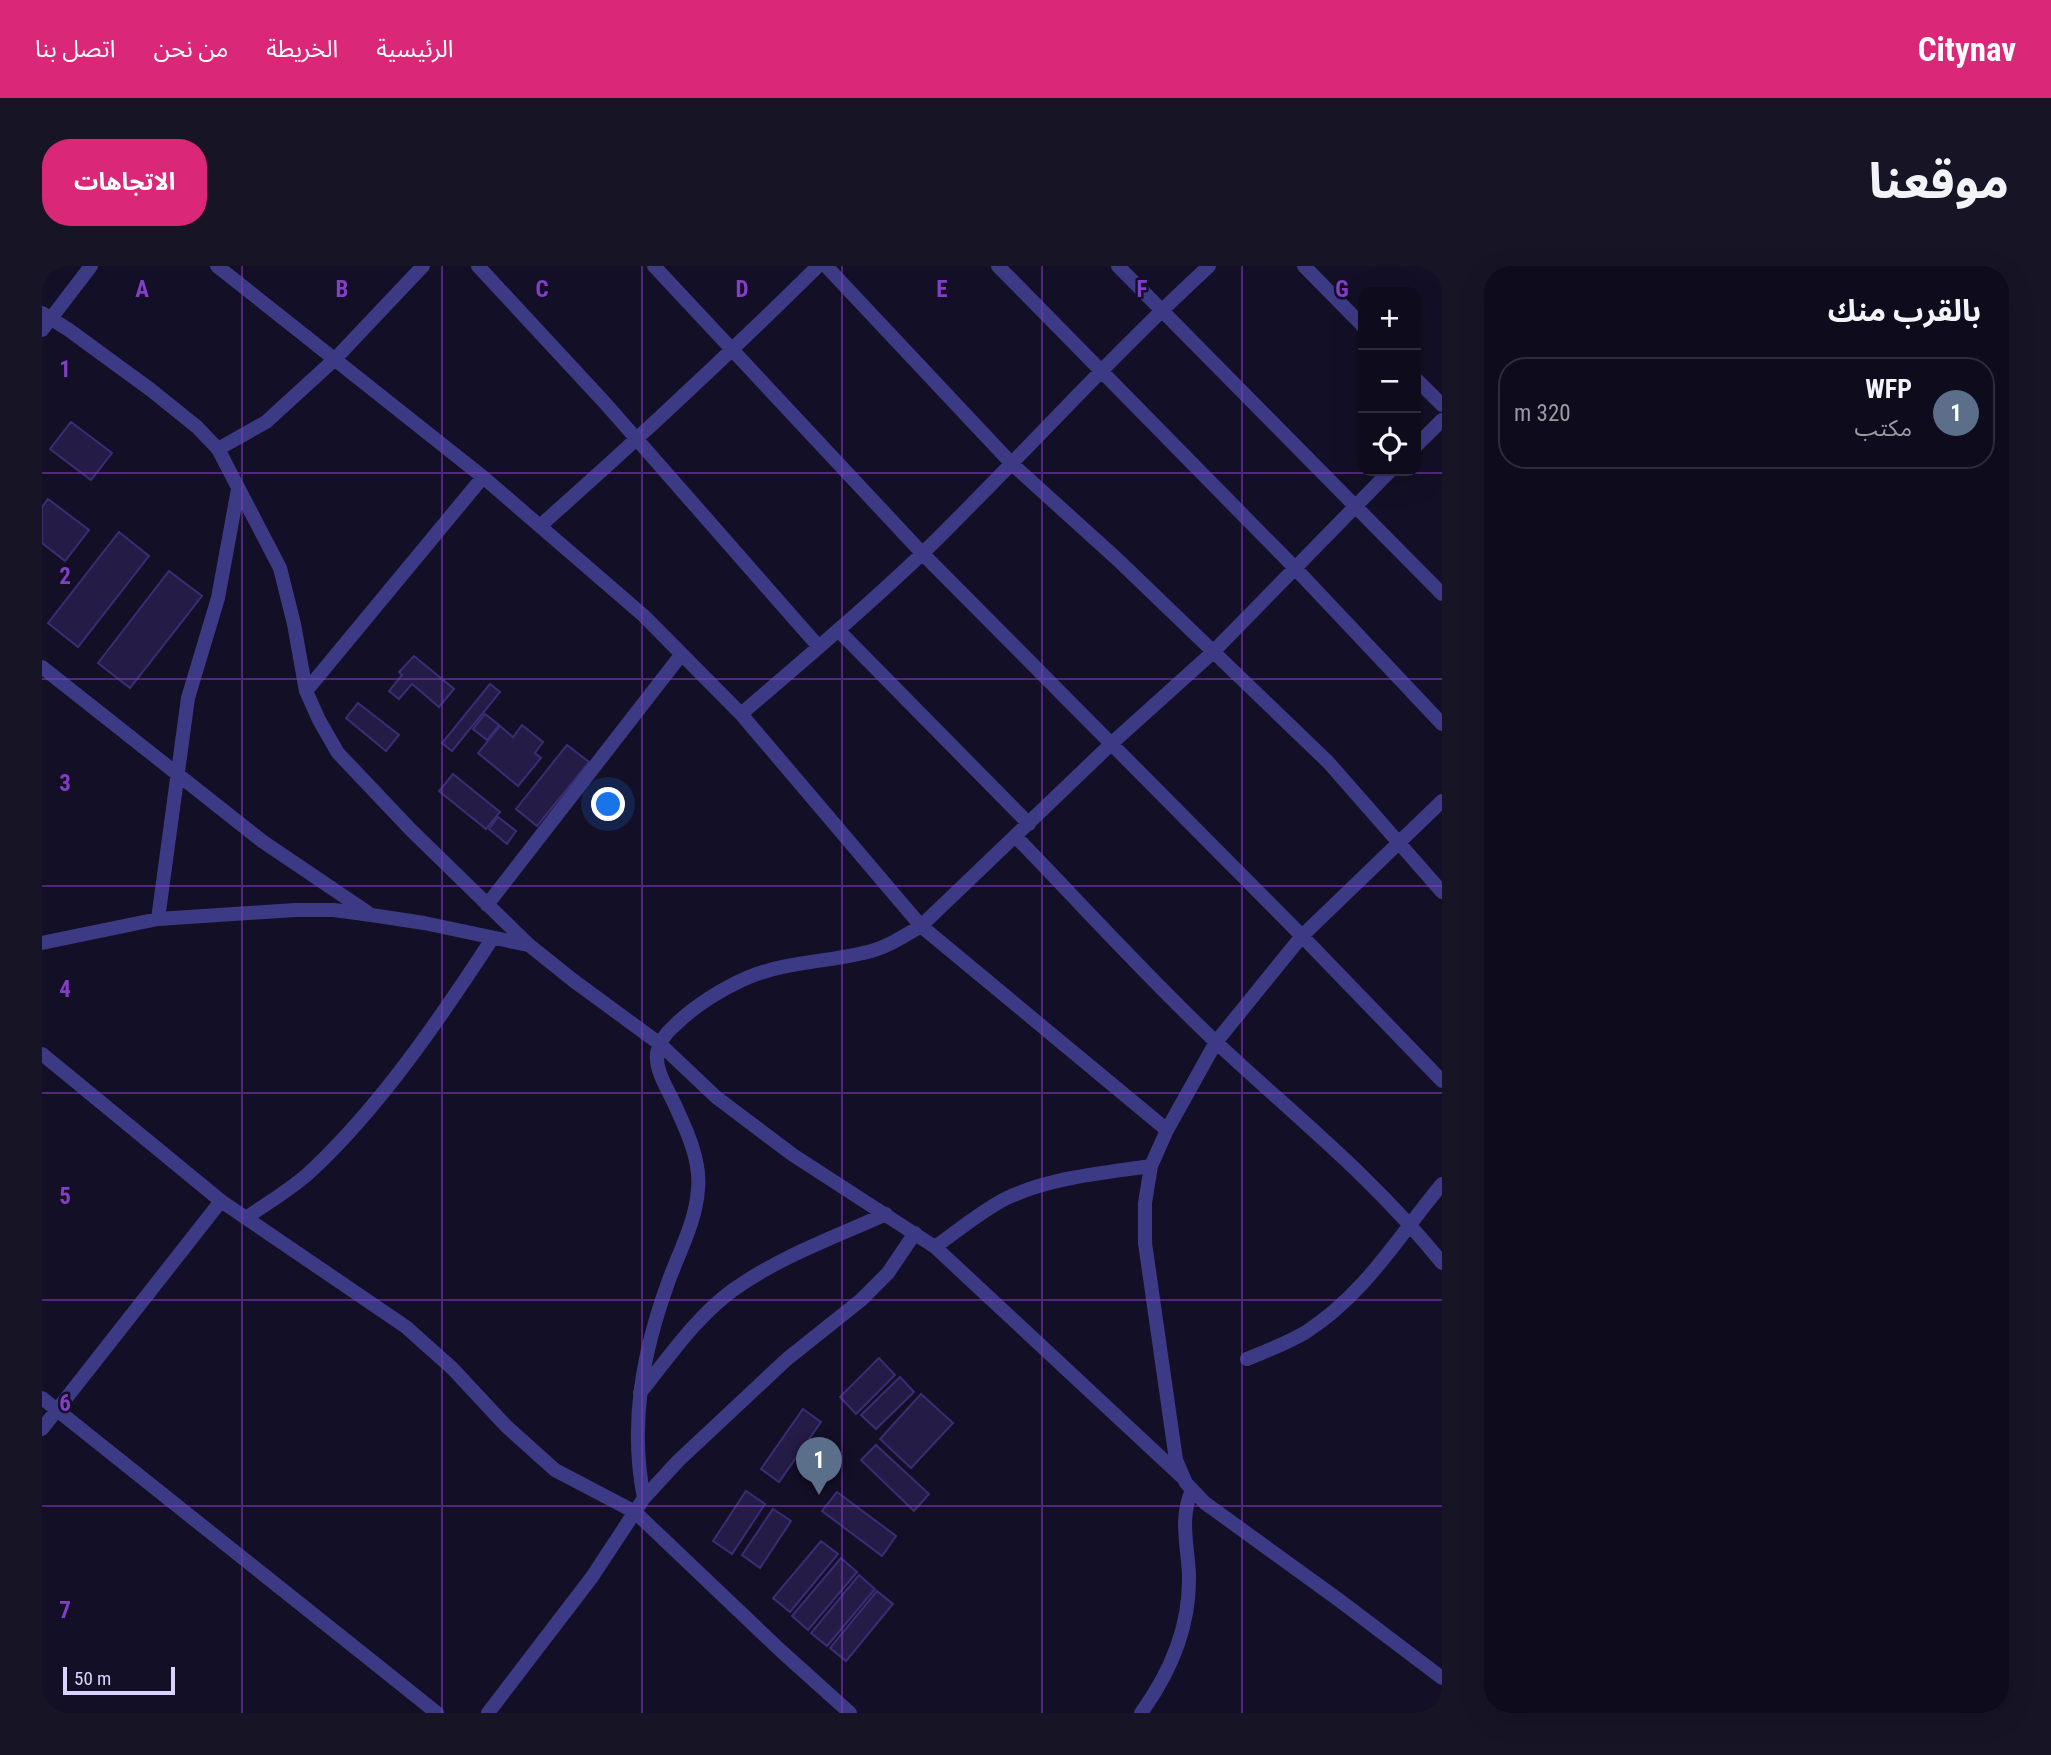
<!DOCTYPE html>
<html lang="ar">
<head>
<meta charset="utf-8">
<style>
	:root { --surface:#0e0b1c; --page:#171425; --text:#f1f3f6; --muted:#9b9ba3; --line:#2e2b3b; --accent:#db2777 }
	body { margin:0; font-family:"Roboto Condensed","Noto Sans Arabic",sans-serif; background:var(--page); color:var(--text); direction:rtl }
	.controls { position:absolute; right:21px; top:21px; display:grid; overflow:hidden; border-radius:14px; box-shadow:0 7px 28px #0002 }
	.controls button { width:63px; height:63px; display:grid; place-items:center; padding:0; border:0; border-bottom:2px solid var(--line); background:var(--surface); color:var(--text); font:35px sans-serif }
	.scale { position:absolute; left:21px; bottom:18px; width:112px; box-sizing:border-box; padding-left:7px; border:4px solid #d9d4ff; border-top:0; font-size:19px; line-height:24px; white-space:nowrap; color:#d9d4ff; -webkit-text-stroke:5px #130f26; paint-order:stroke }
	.you { position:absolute; left:567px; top:539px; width:24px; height:24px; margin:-18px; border:5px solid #fff; border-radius:50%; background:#1a73e8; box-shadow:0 0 0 10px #1a73e833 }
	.badge { display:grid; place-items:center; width:46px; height:46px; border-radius:50%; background:var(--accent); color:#fff; font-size:23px; font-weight:700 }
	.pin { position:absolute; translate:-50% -58px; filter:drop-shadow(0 2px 4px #0008) }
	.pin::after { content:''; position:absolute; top:37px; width:24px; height:21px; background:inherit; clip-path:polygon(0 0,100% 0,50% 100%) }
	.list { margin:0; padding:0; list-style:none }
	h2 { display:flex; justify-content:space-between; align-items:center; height:91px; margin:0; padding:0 28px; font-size:30px }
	h2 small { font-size:23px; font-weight:400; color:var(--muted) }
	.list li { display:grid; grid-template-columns:46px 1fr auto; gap:21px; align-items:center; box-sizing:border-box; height:112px; margin:0 14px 14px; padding:0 14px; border:2px solid var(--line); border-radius:28px }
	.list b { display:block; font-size:26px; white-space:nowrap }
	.list p { margin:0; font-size:23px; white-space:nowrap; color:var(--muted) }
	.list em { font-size:23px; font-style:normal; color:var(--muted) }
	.icon { flex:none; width:38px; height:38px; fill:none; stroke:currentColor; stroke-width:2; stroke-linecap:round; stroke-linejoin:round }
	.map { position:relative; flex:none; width:1400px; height:1447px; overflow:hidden; direction:ltr; border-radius:28px }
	header { display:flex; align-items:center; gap:42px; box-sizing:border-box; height:98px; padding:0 35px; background:var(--accent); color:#fff }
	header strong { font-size:33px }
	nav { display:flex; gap:38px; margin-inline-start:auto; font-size:24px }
	.intro { display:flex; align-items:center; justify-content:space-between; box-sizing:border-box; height:168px; padding:0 42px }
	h1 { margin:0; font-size:49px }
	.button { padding:18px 32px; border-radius:28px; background:var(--accent); color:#fff; font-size:24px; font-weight:700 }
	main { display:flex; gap:42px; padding:0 42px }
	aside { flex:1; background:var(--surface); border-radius:28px; box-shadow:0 7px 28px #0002 }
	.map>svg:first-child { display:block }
	.building { fill:#241b47; stroke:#3b2d73; stroke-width:2 }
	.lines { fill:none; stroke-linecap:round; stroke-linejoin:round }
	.street { stroke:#3d3a85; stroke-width:14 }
	.grid { fill:none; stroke:#843dc5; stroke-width:2; stroke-opacity:0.55 }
	.grid-label { font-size:23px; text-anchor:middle; font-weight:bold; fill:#843dc5; stroke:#130f26; stroke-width:5; stroke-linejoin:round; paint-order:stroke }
</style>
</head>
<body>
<header>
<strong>Citynav</strong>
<nav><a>الرئيسية</a><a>الخريطة</a><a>من نحن</a><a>اتصل بنا</a></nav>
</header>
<div class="intro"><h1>موقعنا</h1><a class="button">الاتجاهات</a></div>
<main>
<aside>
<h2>بالقرب منك<small></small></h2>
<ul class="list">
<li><span class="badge" style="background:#5c6f8a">1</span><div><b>WFP</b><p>مكتب</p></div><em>320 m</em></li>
</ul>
</aside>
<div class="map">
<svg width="1400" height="1447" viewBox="0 0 1400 1447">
	<rect width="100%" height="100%" fill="#130f26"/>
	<path class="building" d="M29,156L70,187L49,214L8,183Z
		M6,233L47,264L23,295L0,277V241Z
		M77,266L107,290L36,381L6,357Z
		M127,305L160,330L88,422L56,397Z
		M372,390L412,423L397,441L370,418L357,433L347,425L360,409L357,406Z
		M448,418L458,426L410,485L400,477Z
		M316,437L357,469L344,485L304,452Z
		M443,448L457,459L445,474L431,463Z
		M480,459L501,476L493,487L499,492L476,520L436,487L458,460L471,471Z
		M525,479L547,496L495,560L474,543Z
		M411,508L458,546L444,563L397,525Z
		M456,551L474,565L465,578L447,563Z
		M837,1092L853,1109L814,1148L798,1131Z
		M858,1111L872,1126L834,1163L819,1149Z
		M879,1128L911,1157L869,1202L838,1173Z
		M761,1143L779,1156L737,1216L719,1203Z
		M834,1179L887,1228L872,1245L819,1194Z
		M704,1225L723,1238L690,1288L671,1275Z
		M795,1226L854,1270L840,1290L780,1245Z
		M731,1243L749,1255L718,1302L700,1289Z
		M779,1275L796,1288L748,1346L731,1332Z
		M799,1292L815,1306L766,1364L750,1350Z
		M817,1309L833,1323L785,1380L769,1367Z
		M835,1325L851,1338L804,1395L788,1382Z"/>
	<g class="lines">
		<path class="street" d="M175,0L441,211L602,350L699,448L879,660L1125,864
			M436,0L563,137L777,381
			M612,0L880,287L1260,670L1400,815
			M784,0L970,198L1075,293L1286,496L1400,626
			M956,0L1252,301L1400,458
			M1076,0L1400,328
			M1262,0L1321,60
			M0,47L27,64L109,124L155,161L176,183L238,302L252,358L264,425L277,454L296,487L369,564L487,679L532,715L618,778L674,831L751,889L893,981L1140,1211
			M0,64L49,0
			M1374,113L1400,139
			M1374,180L1400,154
			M176,183L224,156L293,93L381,0
			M499,259C594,175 686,89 776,0
			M796,364L987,558
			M0,401L220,575L325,646
			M264,425L441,211
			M699,448C761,395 823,342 882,286C978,192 1068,91 1167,0
			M1400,535L1260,670L1174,776L1125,864L1109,900L1103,937V977L1134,1194L1144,1217L1163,1237L1297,1334L1400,1412
			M974,571C1041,640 1106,712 1175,777C1253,850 1333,913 1400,997
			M445,639L639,389
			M116,653L146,432L176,332L196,223
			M0,677L116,653L253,644H292L329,649L382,657L486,679
			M0,788L179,935L364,1061L411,1103L464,1160L513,1204L593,1246L738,1384L808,1447
			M204,952C225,937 250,923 269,905C338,841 399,751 450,673
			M893,981C914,966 942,943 965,932C1010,911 1062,907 1109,900
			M1205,1093C1224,1085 1246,1077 1264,1066C1324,1027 1355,972 1400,918
			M598,1127C627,1091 654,1051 691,1024C737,991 793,971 844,948
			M0,1132L395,1447
			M0,1163L179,935
			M602,1232C587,1157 601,1085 627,1014C638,984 654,955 656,923C659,894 644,863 632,837C625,822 613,804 615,787C617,776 624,767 632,760C652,740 681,722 707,711C743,696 784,696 821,687C842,683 861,671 879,660L1069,478L1170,387L1348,205
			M446,1447L550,1311L602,1232L636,1195L745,1093L819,1034L846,1007L873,967
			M1099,1447C1128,1407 1148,1360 1147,1310C1146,1280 1137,1253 1150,1224"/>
	</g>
	<path class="grid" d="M200,0V1447M400,0V1447M600,0V1447M800,0V1447M1000,0V1447M1200,0V1447M0,207H1400M0,413H1400M0,620H1400M0,827H1400M0,1034H1400M0,1240H1400"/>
	<g class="grid-label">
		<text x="100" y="31">A</text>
		<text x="300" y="31">B</text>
		<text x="500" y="31">C</text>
		<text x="700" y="31">D</text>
		<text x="900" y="31">E</text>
		<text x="1100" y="31">F</text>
		<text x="1300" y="31">G</text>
		<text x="23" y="111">1</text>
		<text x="23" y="318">2</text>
		<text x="23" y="525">3</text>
		<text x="23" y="731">4</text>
		<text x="23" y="938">5</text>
		<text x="23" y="1145">6</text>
		<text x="23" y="1352">7</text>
	</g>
</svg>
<div class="controls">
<button>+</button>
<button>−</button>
<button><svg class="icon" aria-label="locate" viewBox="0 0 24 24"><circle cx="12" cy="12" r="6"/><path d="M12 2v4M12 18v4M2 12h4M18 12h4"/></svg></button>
</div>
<div class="scale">50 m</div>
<div class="you"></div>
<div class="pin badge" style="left:777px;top:1229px;background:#5c6f8a">1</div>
</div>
</main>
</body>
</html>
